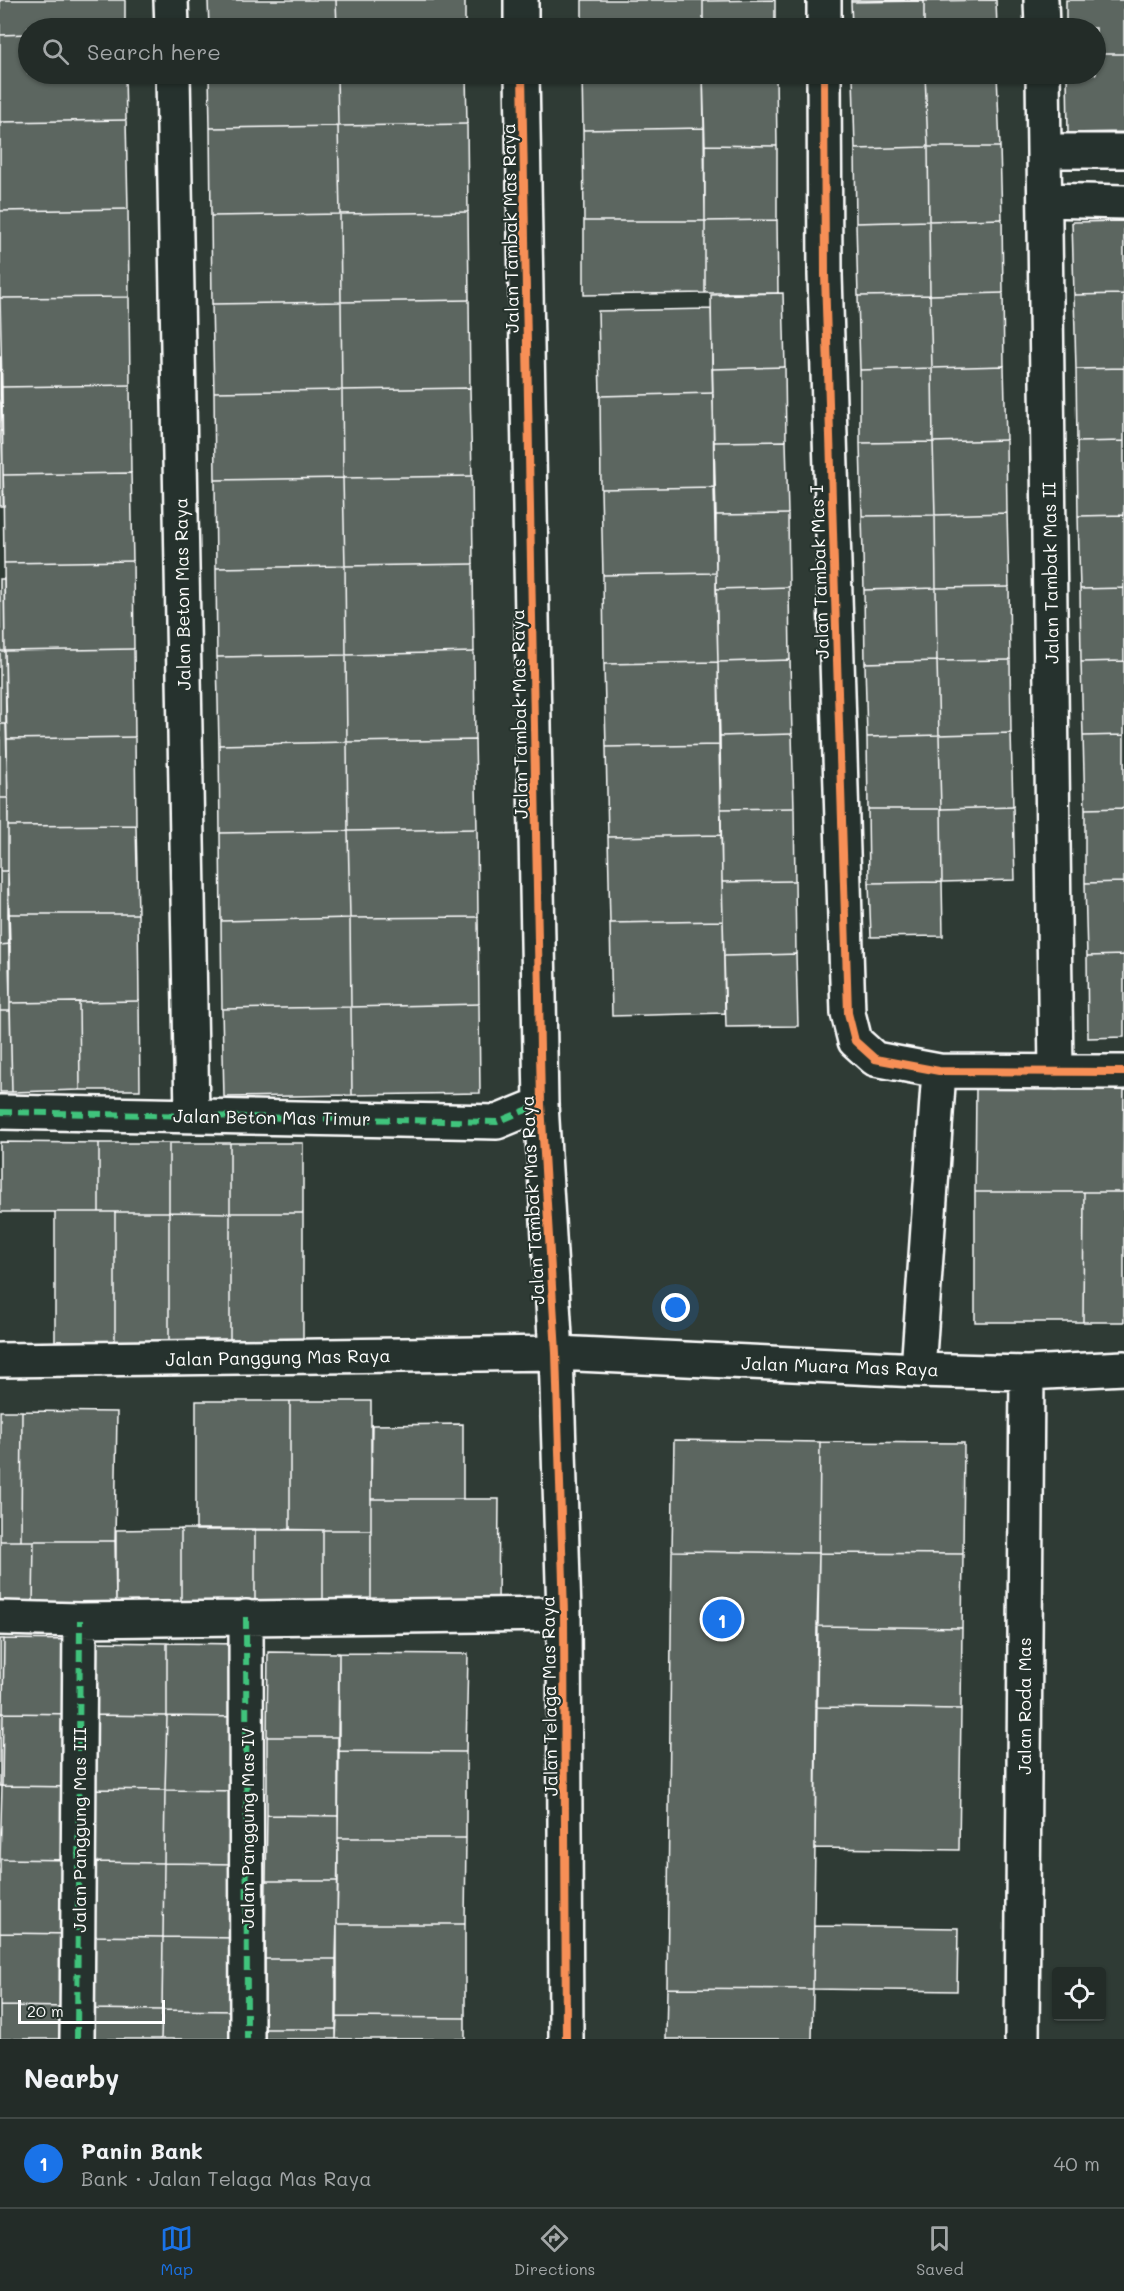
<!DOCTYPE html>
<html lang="en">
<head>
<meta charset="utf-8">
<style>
	:root { --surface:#232c28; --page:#2f3834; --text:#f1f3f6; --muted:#a3a7a8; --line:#404845; --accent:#1a73e8 }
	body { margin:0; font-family:Mali,sans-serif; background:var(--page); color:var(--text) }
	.controls { position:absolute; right:18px; bottom:18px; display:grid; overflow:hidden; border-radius:6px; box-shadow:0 2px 4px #0004 }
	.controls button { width:54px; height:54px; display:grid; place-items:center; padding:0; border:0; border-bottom:2px solid var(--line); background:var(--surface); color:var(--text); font:30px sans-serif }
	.scale { position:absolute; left:18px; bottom:15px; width:147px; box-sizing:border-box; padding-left:6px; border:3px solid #fff; border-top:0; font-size:16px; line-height:21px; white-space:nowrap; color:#fff; -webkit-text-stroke:4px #26332d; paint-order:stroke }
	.you { position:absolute; left:676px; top:1308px; width:21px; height:21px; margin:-15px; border:4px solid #fff; border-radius:50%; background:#1a73e8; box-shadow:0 0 0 9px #1a73e833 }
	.badge { display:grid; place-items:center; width:39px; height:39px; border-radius:50%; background:var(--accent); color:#fff; font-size:20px; font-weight:700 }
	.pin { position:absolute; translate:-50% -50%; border:3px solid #fff; box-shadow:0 2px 6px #0006 }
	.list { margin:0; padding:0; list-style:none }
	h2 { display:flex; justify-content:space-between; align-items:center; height:78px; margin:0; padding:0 24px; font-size:26px }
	h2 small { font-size:20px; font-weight:400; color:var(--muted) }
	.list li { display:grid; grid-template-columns:39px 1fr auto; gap:18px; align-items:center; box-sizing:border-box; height:90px; padding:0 24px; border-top:2px solid var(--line) }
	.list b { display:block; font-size:22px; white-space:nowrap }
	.list p { margin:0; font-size:20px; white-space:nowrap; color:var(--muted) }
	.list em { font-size:20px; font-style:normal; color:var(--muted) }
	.icon { flex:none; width:33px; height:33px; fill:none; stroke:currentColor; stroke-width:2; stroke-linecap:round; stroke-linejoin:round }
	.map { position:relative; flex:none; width:1124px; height:2039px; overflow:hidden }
	.search { position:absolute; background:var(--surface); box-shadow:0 2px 4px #0004; left:18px; right:18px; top:18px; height:66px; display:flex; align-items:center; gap:15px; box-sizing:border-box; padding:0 21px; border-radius:33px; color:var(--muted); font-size:22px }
	.sheet { height:168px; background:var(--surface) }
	nav { display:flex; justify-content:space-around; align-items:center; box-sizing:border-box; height:84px; border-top:2px solid var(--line); background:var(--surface); font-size:16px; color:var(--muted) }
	nav a { display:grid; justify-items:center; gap:3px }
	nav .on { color:var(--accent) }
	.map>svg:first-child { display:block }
	.building { fill:#5b6661; stroke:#fff; stroke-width:1.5 }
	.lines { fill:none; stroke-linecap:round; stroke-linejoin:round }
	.minor-casing { stroke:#fff; stroke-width:38 }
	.minor { stroke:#26332d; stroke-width:33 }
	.quiet { stroke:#40c37c; stroke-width:6; stroke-dasharray:12 6; stroke-linecap:butt }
	.cycleway-casing { stroke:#26332d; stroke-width:11 }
	.cycleway { stroke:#f78f57; stroke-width:8 }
	.labels { text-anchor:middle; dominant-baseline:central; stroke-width:4.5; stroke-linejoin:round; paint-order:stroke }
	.street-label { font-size:18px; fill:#fff; stroke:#26332d }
</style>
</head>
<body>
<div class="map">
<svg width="1124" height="2039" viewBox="0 0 1124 2039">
	<rect width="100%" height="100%" fill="#2f3b35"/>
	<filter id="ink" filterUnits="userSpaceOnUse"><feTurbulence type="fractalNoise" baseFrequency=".0167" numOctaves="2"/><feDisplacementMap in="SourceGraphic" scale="12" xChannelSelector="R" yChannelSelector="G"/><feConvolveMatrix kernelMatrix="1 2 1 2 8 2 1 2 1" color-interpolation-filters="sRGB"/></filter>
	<g filter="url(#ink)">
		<path class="building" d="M0,0H125V28H28V34L0,35Z
			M208,0H336L337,28H209Z
			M336,0H465V28H337Z
			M582,0H703V28H582Z
			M775,0V28H703V1Z
			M851,0H924V1L851,2Z
			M996,0L997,28H924V1Z
			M1066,0H1124V54H1096V28H1066Z
			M924,1V28H852L851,2Z
			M28,34V74H125L126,120L0,122V35Z
			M1096,54H1124V132L1068,133L1067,74H1096Z
			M209,74H337L338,126L210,128Z
			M337,74H466L467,124L338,126Z
			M582,74H703L704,128L583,130Z
			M703,74H776L777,146L705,145Z
			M853,74H925L853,76Z
			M925,74L928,147L855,149L853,76Z
			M925,74H997L1000,147H928Z
			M126,120L128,209L0,211V122Z
			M467,124L468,212L340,214L338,126Z
			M338,126L340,214L211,216L210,128Z
			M704,128L705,221H584L583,130Z
			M705,145L777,146V220L705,221Z
			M928,147L929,221L856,223L855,149Z
			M928,147H1000L1002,219L929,221Z
			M128,209L129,297L0,298V211Z
			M468,212L469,300L341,302L340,214Z
			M340,214L341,302L212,304L211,216Z
			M1002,219L1003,293L930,295L929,221Z
			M777,220L778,293H705V221Z
			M584,221H705V293L584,295Z
			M929,221L930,295L858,296L856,223Z
			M1124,221V294L1074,295L1072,222Z
			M783,293L785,367L712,369L711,295Z
			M1003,293L1004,366L932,368L930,295Z
			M1124,294V368L1076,369L1074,295Z
			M930,295L932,368L860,370L858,296Z
			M129,297L130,385L2,387L0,298Z
			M469,300L470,388L342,390L341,302Z
			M341,302L342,390L214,392L212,304Z
			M711,309L713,393L600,396L598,311Z
			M0,357H1L2,431H0Z
			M1004,366L1006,440L933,442L932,368Z
			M785,367L786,441L714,442L712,369Z
			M932,368L933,442L860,443V370Z
			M1124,368V441L1077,442L1076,369Z
			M130,385L131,473L3,475L2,387Z
			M470,388L472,476L343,478L342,390Z
			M342,390L343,478L215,480L214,392Z
			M713,393L714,487L601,489L600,396Z
			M0,431H2L4,506H0Z
			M1006,440L1007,513L935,515L933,442Z
			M786,441L788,514L716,515L714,442Z
			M1124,441V515L1078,516L1077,442Z
			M933,442L935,515L862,516L860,443Z
			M131,473L133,561L4,563L3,475Z
			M472,476L473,564L345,566L343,478Z
			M343,478L345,566L216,568L215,480Z
			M714,487L716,573L603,575L601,489Z
			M1007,513L1009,587L936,588L935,515Z
			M788,514L789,587L716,589V515Z
			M935,515L936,588L864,590L862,516Z
			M1124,515V588L1080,589L1078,516Z
			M133,561L134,649L5,651L4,563Z
			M473,564L474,652L346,655L345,566Z
			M345,566L346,655L217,657L216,568Z
			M716,573L718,662L604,664L603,575Z
			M0,579H4L5,651H0Z
			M789,587L790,660L718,662L716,589Z
			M1009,587L1010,660L937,661L936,588Z
			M936,588L937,661L865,663L864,590Z
			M1124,588V661L1081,662L1080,589Z
			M134,649L135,737L7,739L5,651Z
			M0,651H5L6,724H0Z
			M474,652L475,740L347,742L346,655Z
			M346,655L347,742L219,745L217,657Z
			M790,660L792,734L720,736L718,662Z
			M1010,660L1011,733L939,735L937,661Z
			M937,661L939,735L867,737L865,663Z
			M1124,661V735L1083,736L1081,662Z
			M718,662L719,745L606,747L604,664Z
			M0,724H6L8,798H0Z
			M1011,733L1013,807L941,809L939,735Z
			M792,734L794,808L721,809L720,736Z
			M939,735L941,809H868L867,737Z
			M1124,735V808L1085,809L1083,736Z
			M135,737L136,825L8,826L7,739Z
			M475,740L477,829L348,831L347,742Z
			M347,742L348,831L220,833L219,745Z
			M719,745L721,835L608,837L606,747Z
			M0,798H8V871H0Z
			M1013,807L1015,880L942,882L941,809Z
			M794,808L795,881L722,882L721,809Z
			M1124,808V882L1085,883V809Z
			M868,809H941L942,882L869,883Z
			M136,825L138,914H8V826Z
			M477,829L478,917L350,918L348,831Z
			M348,831L350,918L221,921L220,833Z
			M721,835L723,921L610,923L608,837Z
			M0,871H8L10,944L0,945Z
			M795,881L796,954L724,956L722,882Z
			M942,882L943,936L871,937L869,883Z
			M1124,882V955L1087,956L1085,883Z
			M8,914H138L139,1001L10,1003Z
			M478,917L479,1004L351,1007L350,918Z
			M350,918L351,1007L222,1009L221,921Z
			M723,921L725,1013L612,1016L610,923Z
			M10,944V1011H0V945Z
			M796,954L798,1026L726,1027L724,956Z
			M1124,955V1037L1088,1038L1087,956Z
			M139,1001L140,1090H80L79,1002Z
			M79,1002L80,1090L12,1092L10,1003Z
			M479,1004L480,1093L352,1095L351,1007Z
			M351,1007L352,1095L224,1097L222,1009Z
			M0,1011H10L12,1092H0Z
			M976,1088L1124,1089L1123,1192H975Z
			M0,1142L99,1143V1212H0Z
			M99,1143H169V1212H99Z
			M169,1143H230V1213L169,1212Z
			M230,1143H303V1213H230Z
			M975,1192H1084L1083,1322H975Z
			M1084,1192H1124V1322H1083Z
			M55,1212H115V1341H55Z
			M115,1212H169V1342L115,1341Z
			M169,1212L230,1213V1342H169Z
			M230,1213H303V1342H230Z
			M196,1401H290V1530H196Z
			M290,1401H371V1530H290Z
			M0,1411H22L21,1541H0Z
			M22,1411L117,1412L115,1541H21Z
			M463,1424V1499H371L372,1425Z
			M674,1440L820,1442L819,1553L672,1551Z
			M820,1442L964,1443L963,1554L819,1553Z
			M371,1499H499L498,1606H371Z
			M181,1529V1605L116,1606V1530Z
			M181,1529H255V1605H181Z
			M255,1529L323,1530V1606L255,1605Z
			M323,1530H371V1606H323Z
			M0,1541H34L33,1605H0Z
			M34,1541H115L116,1606L33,1605Z
			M672,1551L819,1553L813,1989L667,1988Z
			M819,1553L963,1554L962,1628L817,1626Z
			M817,1626L962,1628L961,1709L816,1707Z
			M0,1639H4L3,1713H0Z
			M4,1639L79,1640L77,1714L3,1713Z
			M93,1642L167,1643V1716L92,1715Z
			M167,1643L243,1644L241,1717L167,1716Z
			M268,1652L339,1653L338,1737H267Z
			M339,1653L468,1654L466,1752L339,1751Z
			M816,1707L961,1709L959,1850L815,1848Z
			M0,1713H3L2,1786H0Z
			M3,1713L77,1714L76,1787L2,1786Z
			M92,1715L167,1716L165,1790L91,1789Z
			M167,1716L241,1717L240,1791L165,1790Z
			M267,1737H338V1816L267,1815Z
			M339,1751L466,1752V1838H338Z
			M2,1786L76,1787L75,1860L0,1859Z
			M91,1789L165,1790L164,1863L90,1862Z
			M165,1790L240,1791L238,1864L164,1863Z
			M267,1815L338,1816V1881H266Z
			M338,1838H466L465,1924H337Z
			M0,1859L75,1860L74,1934L0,1933Z
			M90,1862L164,1863L163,1937L88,1936Z
			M164,1863L238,1864V1938L163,1937Z
			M266,1881H338L336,1959H265Z
			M337,1924H465V2018L337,2017Z
			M814,1926L958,1928L957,1991L813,1989Z
			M0,1933L74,1934L73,2007L0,2006Z
			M88,1936L163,1937L162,2010L87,2009Z
			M163,1937L238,1938L237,2011L162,2010Z
			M265,1959H336V2029H265Z
			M667,1988L813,1989L812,2039H666Z
			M0,2006L73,2007L72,2039H0Z
			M87,2009L162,2010L161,2039H87Z
			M162,2010L237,2011L236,2039H161Z
			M337,2017L465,2018V2039H336Z
			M265,2029H336V2039H265Z"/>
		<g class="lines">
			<g class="minor-casing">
				<path id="minor" d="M171,0L172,28
					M521,0V28
					M824,0V28
					M1041,0L1042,28
					M173,74L192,1115
					M522,74L541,1104L556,1353L564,1614L566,2039
					M824,74L825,275L848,1013L855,1041L875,1059L939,1071L1124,1072
					M1043,74L1056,1072
					M1045,151H1124
					M1045,200L1124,202
					M0,1112L497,1122L541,1104
					M0,1360L556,1353L918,1370L1027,1373L1124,1368
					M918,1370L939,1071
					M246,1617L247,2039
					M0,1618L80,1620L564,1614
					M77,2039L80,1620
					M1022,2039L1027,1373"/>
			</g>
			<use href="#minor" class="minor"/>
			<path class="quiet" d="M0,1112L497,1122L541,1104
				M246,1617L247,2039
				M77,2039L80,1620"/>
			<g class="cycleway-casing">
				<path id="cycleway" d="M522,74L541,1104L556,1353L564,1614L566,2039
					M824,74L825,275L848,1013L855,1041L875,1059L939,1071L1124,1072"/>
			</g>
			<use href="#cycleway" class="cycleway"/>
		</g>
	</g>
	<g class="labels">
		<g class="street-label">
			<text transform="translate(510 228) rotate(-91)">Jalan Tambak Mas Raya</text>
			<text transform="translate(819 572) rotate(-92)">Jalan Tambak Mas I</text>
			<text transform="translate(1050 573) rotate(-91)">Jalan Tambak Mas II</text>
			<text transform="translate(182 594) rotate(-91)">Jalan Beton Mas Raya</text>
			<text transform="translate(519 714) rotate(-91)">Jalan Tambak Mas Raya</text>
			<text transform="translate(272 1117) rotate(1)">Jalan Beton Mas Timur</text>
			<text transform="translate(532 1200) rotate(-93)">Jalan Tambak Mas Raya</text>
			<text transform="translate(278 1357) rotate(-1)">Jalan Panggung Mas Raya</text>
			<text transform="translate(840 1366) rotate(2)">Jalan Muara Mas Raya</text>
			<text transform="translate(549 1696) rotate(-91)">Jalan Telaga Mas Raya</text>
			<text transform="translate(1024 1706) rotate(-90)">Jalan Roda Mas</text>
			<text transform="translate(247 1828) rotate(-90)">Jalan Panggung Mas IV</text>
			<text transform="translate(79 1830) rotate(-90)">Jalan Panggung Mas III</text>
		</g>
	</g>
</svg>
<div class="controls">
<button><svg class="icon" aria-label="locate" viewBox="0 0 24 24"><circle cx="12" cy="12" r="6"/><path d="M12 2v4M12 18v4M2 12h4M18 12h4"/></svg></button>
</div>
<div class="scale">20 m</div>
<div class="you"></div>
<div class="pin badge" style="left:722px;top:1619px">1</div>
<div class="search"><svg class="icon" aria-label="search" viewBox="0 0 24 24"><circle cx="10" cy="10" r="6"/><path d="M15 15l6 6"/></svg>Search here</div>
</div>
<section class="sheet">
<h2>Nearby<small></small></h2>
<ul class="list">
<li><span class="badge">1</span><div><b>Panin Bank</b><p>Bank · Jalan Telaga Mas Raya</p></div><em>40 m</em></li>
</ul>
</section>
<nav>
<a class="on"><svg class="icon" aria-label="map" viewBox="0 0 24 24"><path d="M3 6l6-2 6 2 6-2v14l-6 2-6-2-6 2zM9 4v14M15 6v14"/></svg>Map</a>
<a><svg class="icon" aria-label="directions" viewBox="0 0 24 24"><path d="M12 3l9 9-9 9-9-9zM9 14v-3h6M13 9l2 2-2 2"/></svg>Directions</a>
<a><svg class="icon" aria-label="saved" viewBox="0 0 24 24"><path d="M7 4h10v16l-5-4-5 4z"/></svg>Saved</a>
</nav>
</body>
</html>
